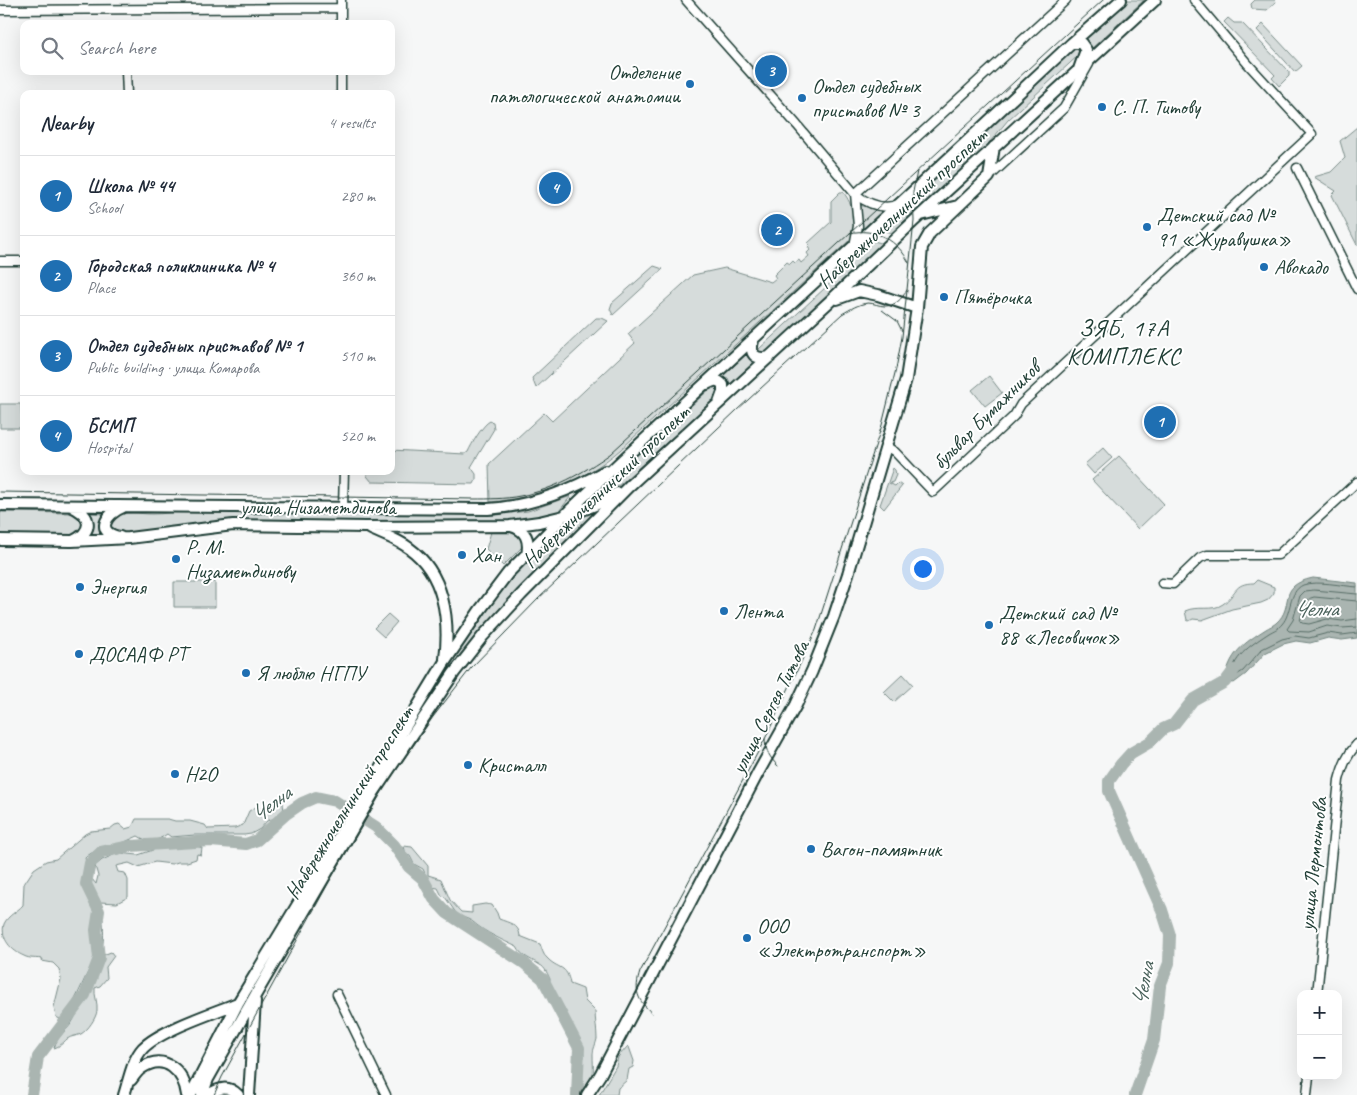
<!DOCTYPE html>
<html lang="en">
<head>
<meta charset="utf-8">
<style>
	:root { --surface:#fff; --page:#f6f6f7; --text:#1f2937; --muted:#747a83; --line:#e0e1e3; --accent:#1f6fb2 }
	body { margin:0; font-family:Caveat,sans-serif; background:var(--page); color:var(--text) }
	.controls { position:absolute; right:15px; bottom:15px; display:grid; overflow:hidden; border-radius:10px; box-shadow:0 5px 20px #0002 }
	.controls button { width:45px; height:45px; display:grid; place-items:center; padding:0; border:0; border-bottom:1px solid var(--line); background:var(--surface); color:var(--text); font:25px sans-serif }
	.you { position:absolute; left:922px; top:568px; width:18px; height:18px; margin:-12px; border:4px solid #fff; border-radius:50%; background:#1a73e8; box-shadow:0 0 0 8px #1a73e833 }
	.badge { display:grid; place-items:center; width:32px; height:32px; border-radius:50%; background:var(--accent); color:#fff; font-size:16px; font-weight:700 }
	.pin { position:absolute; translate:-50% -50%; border:2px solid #fff; box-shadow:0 1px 5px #0006 }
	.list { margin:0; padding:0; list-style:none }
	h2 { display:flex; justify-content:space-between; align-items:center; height:65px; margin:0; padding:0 20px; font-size:21px }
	h2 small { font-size:16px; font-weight:400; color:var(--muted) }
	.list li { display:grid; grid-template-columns:32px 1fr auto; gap:15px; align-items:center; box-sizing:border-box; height:80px; padding:0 20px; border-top:1px solid var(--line) }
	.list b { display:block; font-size:19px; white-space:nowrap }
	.list p { margin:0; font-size:16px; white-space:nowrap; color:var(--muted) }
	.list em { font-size:16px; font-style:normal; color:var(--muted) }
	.icon { flex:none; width:28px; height:28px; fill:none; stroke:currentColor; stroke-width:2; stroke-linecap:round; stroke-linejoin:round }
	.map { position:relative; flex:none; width:1357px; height:1095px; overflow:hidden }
	.search { position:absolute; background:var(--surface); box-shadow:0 5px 20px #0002; left:20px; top:20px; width:375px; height:55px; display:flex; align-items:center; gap:12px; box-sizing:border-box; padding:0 18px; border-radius:10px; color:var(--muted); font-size:19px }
	.panel { position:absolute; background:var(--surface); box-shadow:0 5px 20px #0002; left:20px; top:90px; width:375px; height:385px; border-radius:10px }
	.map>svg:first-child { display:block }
	.green { fill:#d6dcdb; stroke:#7a8c88 }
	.water { fill:#aab5b1; stroke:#72857f }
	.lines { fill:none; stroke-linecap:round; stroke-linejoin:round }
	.shore { stroke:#576d66; stroke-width:1 }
	.river { stroke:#aab5b1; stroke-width:12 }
	.minor-casing { stroke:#1f3d34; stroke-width:11 }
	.major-casing { stroke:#1f3d34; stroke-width:14 }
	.minor { stroke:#fff; stroke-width:8 }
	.major { stroke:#fff; stroke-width:10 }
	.tram { stroke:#1f3d34; stroke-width:1 }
	.poi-dot { fill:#1f6fb2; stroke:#fff; stroke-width:2 }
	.labels { text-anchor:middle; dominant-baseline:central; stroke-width:4; stroke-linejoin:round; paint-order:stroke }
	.poi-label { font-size:21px; fill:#1f3d34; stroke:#fff; text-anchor:start }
	.street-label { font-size:21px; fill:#1f3d34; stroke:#fff }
	.water-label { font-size:22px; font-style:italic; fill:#49615a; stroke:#fff }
	.quarter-label { font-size:24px; letter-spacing:1px; fill:#1f3d34; stroke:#fff }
</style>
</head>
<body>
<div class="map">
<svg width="1357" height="1095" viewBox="0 0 1357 1095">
	<rect width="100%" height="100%" fill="#f6f7f7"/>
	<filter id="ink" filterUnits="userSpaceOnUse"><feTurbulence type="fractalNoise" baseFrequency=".02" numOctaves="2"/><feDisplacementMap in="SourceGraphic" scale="10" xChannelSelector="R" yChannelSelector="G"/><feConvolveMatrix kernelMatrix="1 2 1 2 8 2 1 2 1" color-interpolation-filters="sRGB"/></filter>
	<g filter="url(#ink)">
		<path class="green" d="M1127,0H1144L1091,49L1088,43L1083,40Z
			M1255,0H1275L1276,2L1267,10L1252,9L1251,4Z
			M1228,18L1234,23H1242L1289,72V76L1279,86L1272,78L1275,75L1224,22Z
			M1263,24L1302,66L1295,72L1257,30Z
			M1075,47H1080L1081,53L1008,120L985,148L923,204L925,187Z
			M1357,127V245L1332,195L1336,191L1314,177L1331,172L1345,158L1340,141Z
			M840,192H843C854,205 855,222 852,238L620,450C581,483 541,497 490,502L489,464L544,413L552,421L635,343L628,334L693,275L725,268L771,282L776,278L774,275L787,262L790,264L793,261L795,263L799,260L801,263L809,256L807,253L810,250L808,247L810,245L808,243L831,222V201Z
			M912,198V214L891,233L879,229Z
			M860,205L877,210H885L865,228H861Z
			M871,240L884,244L764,355L759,353V349L839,275L860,250Z
			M654,266L663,269L613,315L610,309L612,303Z
			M596,318H602L608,321L536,388L532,378Z
			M749,352L757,361L731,385L728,378L723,376Z
			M989,376L1002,393L985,406L972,390Z
			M713,386H715L720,390V395L616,488L580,507Z
			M0,404H21L22,428H0Z
			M490,421L493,422L494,429L471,467L476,474V480L474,484L372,482L367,476V471H391V450L465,454L468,452C471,445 483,424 490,421Z
			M1103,448L1112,458L1094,474L1085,464Z
			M1119,456L1164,504L1138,529L1092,480Z
			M893,468L895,470L896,475L893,482L889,483L895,486L898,483L902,486L884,509L880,505Z
			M571,496L556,515L537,519L491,523L240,521L123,535L112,531L111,525L113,518C125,510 139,514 152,514C164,514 176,512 188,511L493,515L528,511Z
			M605,505L523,585L458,657L456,656L509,580L563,522Z
			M0,512L72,513C80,516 82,521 83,528L72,538L0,537Z
			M87,513L106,514L105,537L88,538L92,528Z
			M513,530L523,537V546L503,566L486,549L491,532Z
			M1257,580L1274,587V593L1268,600L1261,603L1232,609L1202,620L1193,619L1189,621L1187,620L1185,611C1198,605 1212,612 1223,604C1237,594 1233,583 1254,583Z
			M174,582H215V607H174Z
			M388,614L397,622L384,637L374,628Z
			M903,674L913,685L894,702L884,692Z
			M275,800L283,802L284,813L277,817L267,821L260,829L251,834L244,835H195L171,837L167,834C156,842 149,843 138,836L118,845C111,843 90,852 85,858C88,866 83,873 82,881C80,890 96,912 103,919C103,928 105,941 101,950C99,955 94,960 91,966C81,984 76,1005 60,1019L56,1017L54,1007L61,979L59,969L53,963L42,961L43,959C37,958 29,959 24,956C12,951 0,939 4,924C8,915 17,912 23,905L24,884L34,869L46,861L56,859L85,834L91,831L110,829L115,825L119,824L125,829L132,827L136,819H168L175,821H190L205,825L208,829L235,828L243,825L249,811L256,807L260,809Z
			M194,845L202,848L201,855L197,854L196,859L187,862H178L172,864L155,862L138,867L129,863L116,866L118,872L125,873L128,880V897L117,903L100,902L98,897L91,893L88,884L92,879L96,884L98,876L95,866L102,860L118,853L138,855L159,848L185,847Z
			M404,846L412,847L428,866V875L441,879L450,900L461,912L472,913V906L485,904L492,905L497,913L499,919C509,923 519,924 520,936L540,944C542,949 543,955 547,958C558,970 567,964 570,984L583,989L585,1001L595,1011C595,1020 597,1030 597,1039C596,1044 593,1049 593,1054C593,1069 595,1075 589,1089L583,1090L582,1063L584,1057L583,1048L564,1008L549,985L550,979C548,975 545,967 540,965C531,959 522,957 517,947C502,940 486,933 473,922C468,918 462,918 456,913C452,908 449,902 445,897L442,896L438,888L431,887L423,869L414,864L410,856L406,855Z
			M111,952L114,956L106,967L107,978L100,986L95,988C94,996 98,1002 97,1011C96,1018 88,1030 81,1034C77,1036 71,1036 67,1039C62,1044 60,1046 54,1048C58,1034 68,1031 74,1019C79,1007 85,998 91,987L88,979L90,973H97L103,955Z
			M628,1046L629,1047L634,1061L633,1067L629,1069L627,1080L618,1088L617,1095H599L616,1066L618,1057Z"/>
		<path class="water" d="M1313,578L1357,583V638L1342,640L1328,638L1310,643L1296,641L1283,644L1265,653L1246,674L1234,683L1225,682C1228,654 1244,643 1266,629C1269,627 1274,625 1276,623C1296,606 1275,586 1313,578Z"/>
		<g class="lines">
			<path class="shore" d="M1357,587C1342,586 1317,580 1303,585C1288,592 1292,613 1282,624C1278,629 1274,630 1269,633C1254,643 1234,655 1231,675L1235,676L1243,671L1262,649L1282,639L1295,636L1309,638L1328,633L1342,635L1357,633
				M1357,594L1314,590L1305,591L1300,596L1293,620L1287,629L1289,631L1309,632L1327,626L1342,628L1357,627
				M1357,601L1314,597C1303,599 1303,611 1300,621L1302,623L1309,624L1327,619L1342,621L1357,619"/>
			<path class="river" d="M32,1095L38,1057L85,995L99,958L96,930L99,911L86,884L90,863L101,852L131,846L211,841L246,844L257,840L286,814L302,803L316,797L335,801L376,827L394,845L409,867L423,879L434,899L447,913L524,963L543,979L579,1048L577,1095
				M1135,1095L1154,1040L1160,986L1169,963L1170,935L1162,910L1109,791V781L1121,764L1131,753L1150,742L1163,729L1174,724L1193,700L1225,682L1234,670"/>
			<g class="minor-casing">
				<path id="minor" d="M341,0V24
					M686,0L797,125L855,194C868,204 883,211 899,204
					M0,10L341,8
					M126,71L127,94
					M341,71V94
					M1297,168L1357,289
					M989,177L1064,108L1089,64
					M855,194L1066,0
					M854,246L858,226L855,194
					M0,261H24
					M886,446L895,452L933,492L1014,416L1021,404L1312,134L1247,63L1194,0
					M343,507L344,471
					M1162,583L1173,584L1200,558L1207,555H1278L1357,482
					M337,994L386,1095
					M1317,994L1339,780C1343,765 1347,755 1357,744
					M1307,1095L1309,1076"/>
			</g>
			<g class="major-casing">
				<path id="major" d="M1072,43H1081L1086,50L1078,72
					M921,215L958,206
					M837,299L859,291L878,295L917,308
					M754,338C748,355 755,360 770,357
					M707,384C714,380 718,379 723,385V392L719,403
					M0,505L488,509C531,506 568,492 605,471
					M71,506C91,515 95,530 73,541
					M511,526C526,530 530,540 527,555
					M371,529C384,535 397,539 409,548C444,573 450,619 445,659
					M120,537C95,533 105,514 123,507
					M0,540L72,541L129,538L233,525L365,527L510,526L539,522L572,514L595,505L617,493
					M131,1080C134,1076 138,1070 142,1068C165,1052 184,1072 187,1095
					M124,1095C129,1080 132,1060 143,1048C161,1030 213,1013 238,1003
					M191,1095L238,1003L444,663L480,610L508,573L572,508L619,463L960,148L1072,43L1121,0
					M202,1095L208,1079L256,994L374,792L454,673L483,636L521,595L629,486L829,302L914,221L1155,0
					M208,1095C219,1088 228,1085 238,1095
					M249,1095L255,1001
					M587,1095L600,1075L758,773L796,705L812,671L834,616L848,574L906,379L917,308L922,247L930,233L989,177L994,147"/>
			</g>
			<use href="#minor" class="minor"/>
			<use href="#major" class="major"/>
			<path class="tram" d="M850,233C875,227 899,241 909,263
				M882,310L897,321L902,331
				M0,492L474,499C489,499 505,499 520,496C553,490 583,473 610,454L1103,0
				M765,739C765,750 770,758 778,766
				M652,1013C637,1000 634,991 640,972L765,739L816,630L882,425L896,369L902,337L907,290
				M214,1095L222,1077L329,882L386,785L433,717L471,668L538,599L737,410L842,314C851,309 858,304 868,303C874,303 879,306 885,306C895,306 902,299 907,290L914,221L913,192L917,171"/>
		</g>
	</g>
	<g class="poi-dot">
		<circle cx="690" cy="84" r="5"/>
		<circle cx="802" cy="98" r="5"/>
		<circle cx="1102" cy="107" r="5"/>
		<circle cx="1147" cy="227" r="5"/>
		<circle cx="1264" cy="267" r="5"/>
		<circle cx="944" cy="297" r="5"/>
		<circle cx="462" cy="555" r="5"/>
		<circle cx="176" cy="559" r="5"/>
		<circle cx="80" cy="587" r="5"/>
		<circle cx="724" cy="611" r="5"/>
		<circle cx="989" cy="625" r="5"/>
		<circle cx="79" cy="654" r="5"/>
		<circle cx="246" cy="673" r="5"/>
		<circle cx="468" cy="765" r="5"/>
		<circle cx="175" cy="774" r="5"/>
		<circle cx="811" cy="849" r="5"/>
		<circle cx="747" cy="938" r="5"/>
	</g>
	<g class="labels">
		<g class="poi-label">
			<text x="680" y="72" text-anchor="end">Отделение<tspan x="680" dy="24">патологической анатомии</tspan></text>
			<text x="812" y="86">Отдел судебных<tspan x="812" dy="24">приставов № 3</tspan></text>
			<text x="1112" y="107">С. П. Титову</text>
			<text x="1157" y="215">Детский сад №<tspan x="1157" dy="24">91 «Журавушка»</tspan></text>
			<text x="1274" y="267">Авокадо</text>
			<text x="954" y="297">Пятёрочка</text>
			<text x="186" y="547">Р. М.<tspan x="186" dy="24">Низаметдинову</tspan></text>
			<text x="472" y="555">Хан</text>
			<text x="90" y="587">Энергия</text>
			<text x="734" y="611">Лента</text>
			<text x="999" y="613">Детский сад №<tspan x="999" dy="24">88 «Лесовичок»</tspan></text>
			<text x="89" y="654">ДОСААФ РТ</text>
			<text x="256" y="673">Я люблю НГПУ</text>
			<text x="478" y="765">Кристалл</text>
			<text x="185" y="774">H2O</text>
			<text x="821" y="849">Вагон-памятник</text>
			<text x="757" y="926">ООО<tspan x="757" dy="24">«Электротранспорт»</tspan></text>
		</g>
		<g class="street-label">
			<text transform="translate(902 208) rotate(-43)">Набережночелнинский проспект</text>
			<text transform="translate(986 415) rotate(-45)">бульвар Бумажников</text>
			<text transform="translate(606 486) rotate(-44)">Набережночелнинский проспект</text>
			<text x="318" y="507">улица Низаметдинова</text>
			<text transform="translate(770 707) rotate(-63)">улица Сергея Титова</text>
			<text transform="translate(349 802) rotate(-58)">Набережночелнинский проспект</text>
			<text transform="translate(1313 864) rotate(-84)">улица Лермонтова</text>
		</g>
		<g class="water-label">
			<text x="1316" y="609">Челна</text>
			<text transform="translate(271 804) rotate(-37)">Челна</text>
			<text transform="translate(1143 984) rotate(-79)">Челна</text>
		</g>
		<g class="quarter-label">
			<text x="1124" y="328">ЗЯБ, 17А<tspan x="1124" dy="28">КОМПЛЕКС</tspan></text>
		</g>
	</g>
</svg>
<div class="controls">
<button>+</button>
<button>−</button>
</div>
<div class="you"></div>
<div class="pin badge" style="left:1160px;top:422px">1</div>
<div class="pin badge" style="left:777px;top:230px">2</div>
<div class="pin badge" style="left:771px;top:71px">3</div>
<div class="pin badge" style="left:555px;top:188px">4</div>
<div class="search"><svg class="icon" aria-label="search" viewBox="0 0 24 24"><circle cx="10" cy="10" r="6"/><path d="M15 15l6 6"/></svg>Search here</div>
<section class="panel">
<h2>Nearby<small>4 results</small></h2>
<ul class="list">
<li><span class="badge">1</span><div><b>Школа № 44</b><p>School</p></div><em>280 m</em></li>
<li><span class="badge">2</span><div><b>Городская поликлиника № 4</b><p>Place</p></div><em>360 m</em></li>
<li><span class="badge">3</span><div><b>Отдел судебных приставов № 1</b><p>Public building · улица Комарова</p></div><em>510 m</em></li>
<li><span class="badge">4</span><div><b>БСМП</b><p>Hospital</p></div><em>520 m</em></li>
</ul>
</section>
</div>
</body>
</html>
